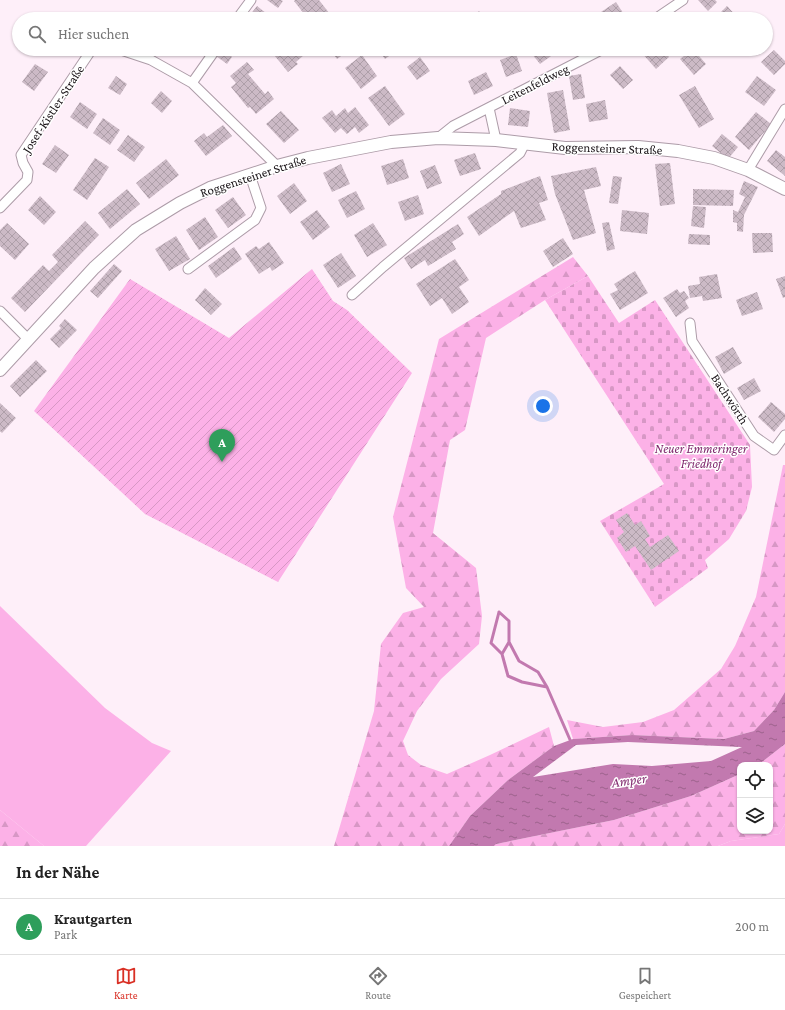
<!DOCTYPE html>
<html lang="de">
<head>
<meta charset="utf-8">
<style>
	:root { --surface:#fff; --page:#f2f2f2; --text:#222; --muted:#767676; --line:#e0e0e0; --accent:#d93025 }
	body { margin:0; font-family:"Crimson Pro",serif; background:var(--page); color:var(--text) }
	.controls { position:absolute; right:12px; bottom:12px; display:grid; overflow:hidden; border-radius:8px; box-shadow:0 1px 3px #0004 }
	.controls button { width:36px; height:36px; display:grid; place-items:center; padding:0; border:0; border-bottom:1px solid var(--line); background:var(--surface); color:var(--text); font:20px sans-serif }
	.you { position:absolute; left:543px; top:406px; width:14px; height:14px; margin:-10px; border:3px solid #fff; border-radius:50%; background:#1a73e8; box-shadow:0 0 0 6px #1a73e833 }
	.badge { display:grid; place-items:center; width:26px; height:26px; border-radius:50%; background:var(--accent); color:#fff; font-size:13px; font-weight:700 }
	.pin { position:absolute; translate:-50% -33px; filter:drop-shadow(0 1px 2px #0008) }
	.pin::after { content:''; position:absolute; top:21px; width:14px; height:12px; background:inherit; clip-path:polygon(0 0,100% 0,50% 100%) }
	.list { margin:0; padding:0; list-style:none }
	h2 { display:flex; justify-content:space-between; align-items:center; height:52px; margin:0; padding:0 16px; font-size:17px }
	h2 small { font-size:13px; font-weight:400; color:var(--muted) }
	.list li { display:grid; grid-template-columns:26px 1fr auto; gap:12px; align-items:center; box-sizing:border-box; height:56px; padding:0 16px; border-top:1px solid var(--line) }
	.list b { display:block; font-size:15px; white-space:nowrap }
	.list p { margin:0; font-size:13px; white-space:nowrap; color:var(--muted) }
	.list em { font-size:13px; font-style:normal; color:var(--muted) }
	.icon { flex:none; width:22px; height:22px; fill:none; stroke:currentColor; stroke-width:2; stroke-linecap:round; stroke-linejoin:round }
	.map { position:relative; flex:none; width:785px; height:846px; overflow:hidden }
	.search { position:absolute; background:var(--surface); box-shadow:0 1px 3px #0004; left:12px; right:12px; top:12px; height:44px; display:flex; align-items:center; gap:10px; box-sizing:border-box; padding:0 14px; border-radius:22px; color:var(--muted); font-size:15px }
	.sheet { height:108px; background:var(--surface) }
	nav { display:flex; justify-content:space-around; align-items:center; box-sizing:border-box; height:56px; border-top:1px solid var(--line); background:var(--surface); font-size:11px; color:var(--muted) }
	nav a { display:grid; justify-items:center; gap:2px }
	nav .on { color:var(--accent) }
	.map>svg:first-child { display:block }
	.grass { fill:#fcb1e7 }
	.forest { fill:url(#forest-firs) }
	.cemetery { fill:url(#cemetery-stones) }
	.garden { fill:url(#garden-furrows) }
	.water { fill:url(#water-ripples); fill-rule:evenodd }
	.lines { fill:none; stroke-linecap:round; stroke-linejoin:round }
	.stream { stroke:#c279af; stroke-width:3 }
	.building { fill:url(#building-cross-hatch) }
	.street-casing { stroke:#ad9ca8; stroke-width:11 }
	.secondary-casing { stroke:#ad9ca8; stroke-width:14 }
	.street { stroke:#fff; stroke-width:9 }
	.secondary { stroke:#fff; stroke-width:12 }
	.labels { text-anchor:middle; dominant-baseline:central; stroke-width:3; stroke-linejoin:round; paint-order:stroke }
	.street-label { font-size:13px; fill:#181216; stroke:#fff }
	.park-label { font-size:13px; font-style:italic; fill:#7f286d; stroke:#fff }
	.water-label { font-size:14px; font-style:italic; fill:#842d71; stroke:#fff }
</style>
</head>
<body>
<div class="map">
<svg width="785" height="846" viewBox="0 0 785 846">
	<defs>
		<pattern id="forest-firs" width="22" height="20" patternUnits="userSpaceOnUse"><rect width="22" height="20" fill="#fcb1e7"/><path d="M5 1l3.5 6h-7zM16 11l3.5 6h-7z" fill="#d797c5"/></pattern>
		<pattern id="cemetery-stones" width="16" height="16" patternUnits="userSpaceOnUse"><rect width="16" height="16" fill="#fcb1e7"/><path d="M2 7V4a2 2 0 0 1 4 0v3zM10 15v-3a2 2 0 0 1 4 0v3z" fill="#d797c5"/></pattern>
		<pattern id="garden-furrows" width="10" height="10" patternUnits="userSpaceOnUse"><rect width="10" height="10" fill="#fcb1e7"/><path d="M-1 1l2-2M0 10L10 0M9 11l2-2" fill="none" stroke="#d797c5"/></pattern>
		<pattern id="water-ripples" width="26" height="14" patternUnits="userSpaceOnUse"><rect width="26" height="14" fill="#c279af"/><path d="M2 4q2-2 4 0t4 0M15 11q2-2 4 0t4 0" fill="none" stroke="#9d628d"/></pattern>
		<pattern id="building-cross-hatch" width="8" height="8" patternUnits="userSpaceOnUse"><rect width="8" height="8" fill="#ccbac6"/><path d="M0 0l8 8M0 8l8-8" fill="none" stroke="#ae9fa9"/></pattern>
	</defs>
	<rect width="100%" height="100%" fill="#feeff9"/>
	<path class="grass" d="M0,606L105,708L152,743L171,751L86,846H44L0,810Z
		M785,824V846H718L731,841L779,834Z"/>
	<path class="forest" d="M573,257L588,276L545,300L486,338L465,430L450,440L433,533L476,568L482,616L479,644L441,679L417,711L403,741L408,755L421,765L447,774L490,755L549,727L554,746L508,780L470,816L449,846H334L374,711L381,644L403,613L424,607L406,588L393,517L439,339Z
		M783,465H785V692L774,710L754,731L724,739L632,735L573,739L567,720L603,727L643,722L674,710L721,669L735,646L756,597Z
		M785,744V824L779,834L731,841L718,846H494L496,844L614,820L691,796L740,774V831H770V765H758Z
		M0,810L44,846H0Z"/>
	<path class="cemetery" d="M588,276L619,323L655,300L750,445L752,487L746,511L729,539L705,560L708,568L655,607L600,521L664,484L545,300Z"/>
	<path class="garden" d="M312,269L333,301L347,310L412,373L278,582L145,514L34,411L130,279L229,338Z"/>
	<path class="water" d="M785,692V744L758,765H740V774L691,796L614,820L496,844L494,846H449L470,816L508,780L554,746L573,739L632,735L724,739L754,731L774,710ZM628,742L741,747H742L711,761L652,766L613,764L533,777L576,745Z"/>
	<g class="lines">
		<path class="stream" d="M499,612L509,621V642L519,661L538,672L547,687L571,742L570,743
			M499,612L491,643L502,654L508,676L522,682L547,687
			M502,654L509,642"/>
	</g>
	<path class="building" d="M267,0H281L283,1L278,8Z
		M295,0H319L333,18L308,19L294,1Z
		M698,0H715L717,2L708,11Z
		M616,2L623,13L615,19H602L598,14Z
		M257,6L271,17L269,19H247Z
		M727,6L739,19H718L716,17Z
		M479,11L486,19H469Z
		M222,49L232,57L227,64L216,56Z
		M282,49H308L302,53L304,55L296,62L298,64L288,72L274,55Z
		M330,49H351L337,59Z
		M378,49H399L385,59Z
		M528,49H557L558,51L540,64Z
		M644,49H663L669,57L656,69L641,52Z
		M693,49L706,64L694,75L680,59Z
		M774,50L785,61V64L774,75L761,62Z
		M516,54L522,71L506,77L500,60Z
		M362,55L377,76L361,89L345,68Z
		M420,57L430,71L417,80L407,67Z
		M247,62L254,70L248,74L265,94L268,91L274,99L256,114L250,107L248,108L231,87L236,83L230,76Z
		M35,64L48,72L34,91L22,82Z
		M620,66L633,80L623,89L610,75Z
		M486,72L493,86L474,95L468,81Z
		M581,74L585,98L573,100L569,76Z
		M116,76L127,84L120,95L108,88Z
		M757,76L776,90L764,106L745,92Z
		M385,86L405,114L389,126L368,98Z
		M695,86L714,119L699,128L679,95Z
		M563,90L570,130L554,133L547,93Z
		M161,91L172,101L162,113L151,103Z
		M605,100L608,119L589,122L586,104Z
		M80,102L97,114L87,129L70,117Z
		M355,107L369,125L359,133L355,127L347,134L341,128L335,133L322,118L332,110L336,116L345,108L348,113Z
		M510,108L530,111L528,127L508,125Z
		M281,111L299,130L284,143L266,124Z
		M756,112L771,124L749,150L735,137Z
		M103,118L120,130L110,145L93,133Z
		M223,125L232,136L206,156L194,141L204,133L207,137Z
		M722,134L738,147L728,159L712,146Z
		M128,135L145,147L134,162L117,150Z
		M55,145L69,155L56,173L42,164Z
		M776,150L785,157V176L767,161Z
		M475,153L481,169L460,176L454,160Z
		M95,158L109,167L87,200L73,190Z
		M166,159L179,175L149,199L136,183Z
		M403,159L409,178L387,185L381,166Z
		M670,163L675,204L660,206L655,164Z
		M341,164L350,184L332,192L323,173Z
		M435,165L442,183L427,189L420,171Z
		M596,167L601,186L584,190L596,233L573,240L555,194L551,176Z
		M540,176L548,200L539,203L546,220L521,228L514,211L479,236L467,217L501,194V191Z
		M613,176L622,177L618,204L609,203Z
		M744,181L758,187L744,215L743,232L737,231V223L733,222V210L738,212L745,197L739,194Z
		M294,183L307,201L290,214L277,196Z
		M127,189L140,204L110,229L98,213Z
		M693,189L734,190L733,206L693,205Z
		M356,191L365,209L347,218L338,200Z
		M418,195L424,214L405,221L398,202Z
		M40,196L56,212L44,225L28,210Z
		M233,197L246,215L228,228L215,210Z
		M693,206L706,207L704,228L691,226Z
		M317,210L330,227L313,240L300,222Z
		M622,210L649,213L647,234L620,231Z
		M205,217L218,237L199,250L186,230Z
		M85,221L99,235L25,312L11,298L43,265L49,271L58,262L52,255Z
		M609,222L615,249L607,251L602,223Z
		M7,223L29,244L15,260L0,246V230Z
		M373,223L387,245L367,257L354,235Z
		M458,224L464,234L452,242L456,249L428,266L425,260L411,269L404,258Z
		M752,233H772L773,252L753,253Z
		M689,234L710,235V245L688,244Z
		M176,236L190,259L169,271L155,249Z
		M563,238L573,254L553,267L543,251Z
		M269,242L284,263L272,271L270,267L259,274L245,254L256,246L259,249Z
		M234,247L242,259L216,278L208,266Z
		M341,253L356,276L338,288L323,265Z
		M455,259L469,280L459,287L469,302L452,314L442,298L430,306L416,284Z
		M114,264L122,271L98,298L90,291Z
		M635,271L648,293L620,310L610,294L618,290L614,284Z
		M717,274L722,298L703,301L702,296L690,298L688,286L700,284L699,277Z
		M785,276V297L783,298L776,279Z
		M205,288L222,304L211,315L195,300Z
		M677,289L680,293L684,291L689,298L685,301L689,308L676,317L663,298Z
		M757,292L763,309L742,316L736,300Z
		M65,319L77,330L59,348L50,339L61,328L59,326Z
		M733,347L742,363L724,374L715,357Z
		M36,360L47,371L20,397L10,386Z
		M754,378L761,391L744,400L737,388Z
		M771,402L785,414V419L774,432L758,417Z
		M0,403L16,418L2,433L0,431Z
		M627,513L635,525L641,521L650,536L645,539L650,547L668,535L679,551L651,570L635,546L626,552L617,538L624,532L616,520Z"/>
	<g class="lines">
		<g class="street-casing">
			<path id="street" d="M237,19L251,0
				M655,19L683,0
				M118,49L151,60L192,83L277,166
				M192,83L216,49
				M489,108L496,140
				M438,138L453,126L603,49
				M748,170L785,109
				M0,208L27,180L28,172L23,163L21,155L92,49
				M188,269L255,220L261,208L250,175
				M352,295L383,267L520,153L525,143
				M0,311L28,339
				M690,323L692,341L754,436L774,450L785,435"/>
		</g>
		<g class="secondary-casing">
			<path id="secondary" d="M0,370L94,268L136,230L180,203L210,188L277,166L308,158L391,142L438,138L496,140L565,148L638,147L678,151L714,158L748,170L785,189"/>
		</g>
		<use href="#street" class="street"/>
		<use href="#secondary" class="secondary"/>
	</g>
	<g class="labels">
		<g class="street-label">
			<text transform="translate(535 84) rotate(-27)">Leitenfeldweg</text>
			<text transform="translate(53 109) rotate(-57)">Josef-Kistler-Straße</text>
			<text transform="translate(607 148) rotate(2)">Roggensteiner Straße</text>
			<text transform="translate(253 176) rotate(-18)">Roggensteiner Straße</text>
			<text transform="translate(730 399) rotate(57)">Bachwörth</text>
		</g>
		<g class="park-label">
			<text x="701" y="448">Neuer Emmeringer<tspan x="701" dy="15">Friedhof</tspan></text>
		</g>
		<g class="water-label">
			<text transform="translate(629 780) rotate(-8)">Amper</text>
		</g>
	</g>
</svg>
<div class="controls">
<button><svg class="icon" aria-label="locate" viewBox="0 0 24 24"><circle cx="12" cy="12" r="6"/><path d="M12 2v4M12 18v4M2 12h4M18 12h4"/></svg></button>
<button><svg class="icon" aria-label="layers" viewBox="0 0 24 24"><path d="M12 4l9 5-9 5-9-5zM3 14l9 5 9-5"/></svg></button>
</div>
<div class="you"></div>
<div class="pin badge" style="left:222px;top:462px;background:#2e9e5b">A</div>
<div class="search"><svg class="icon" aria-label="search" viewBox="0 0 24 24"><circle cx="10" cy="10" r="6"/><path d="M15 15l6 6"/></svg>Hier suchen</div>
</div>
<section class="sheet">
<h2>In der Nähe<small></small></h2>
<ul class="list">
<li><span class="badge" style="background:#2e9e5b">A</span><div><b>Krautgarten</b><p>Park</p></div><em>200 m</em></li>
</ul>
</section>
<nav>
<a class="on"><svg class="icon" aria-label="map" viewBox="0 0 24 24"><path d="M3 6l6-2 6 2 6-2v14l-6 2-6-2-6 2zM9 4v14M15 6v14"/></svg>Karte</a>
<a><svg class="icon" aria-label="directions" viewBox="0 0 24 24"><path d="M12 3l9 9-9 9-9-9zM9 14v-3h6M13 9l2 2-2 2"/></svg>Route</a>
<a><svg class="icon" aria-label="saved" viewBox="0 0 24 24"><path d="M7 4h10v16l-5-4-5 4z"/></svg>Gespeichert</a>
</nav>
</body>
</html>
